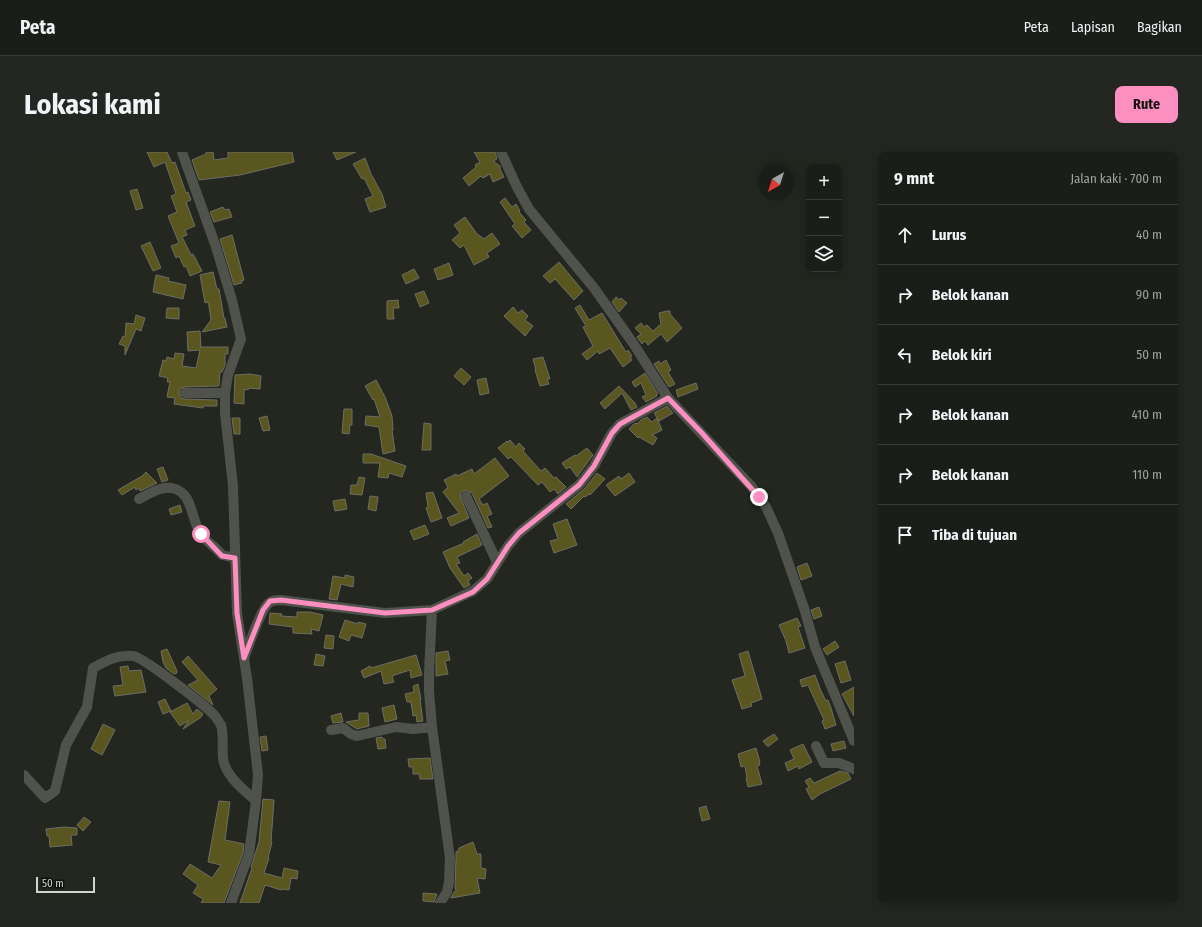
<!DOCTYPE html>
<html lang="id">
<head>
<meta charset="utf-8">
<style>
	:root { --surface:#1a1d18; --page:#232621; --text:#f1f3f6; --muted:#9fa2a2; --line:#383b37; --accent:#fd8ec0 }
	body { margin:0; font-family:"Fira Sans Condensed",sans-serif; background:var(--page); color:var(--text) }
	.controls { position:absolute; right:12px; top:12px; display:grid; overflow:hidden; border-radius:8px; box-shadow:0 2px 10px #0003 }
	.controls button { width:36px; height:36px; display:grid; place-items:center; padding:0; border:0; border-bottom:1px solid var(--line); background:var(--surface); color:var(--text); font:20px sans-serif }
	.compass { position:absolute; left:734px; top:12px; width:36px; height:36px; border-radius:50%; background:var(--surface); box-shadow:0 2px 10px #0003; rotate:219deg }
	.scale { position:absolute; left:12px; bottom:10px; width:59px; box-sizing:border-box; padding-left:4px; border:2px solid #d2d4d0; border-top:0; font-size:11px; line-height:14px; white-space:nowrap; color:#d2d4d0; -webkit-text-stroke:3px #0d0f0c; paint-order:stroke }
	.stop { position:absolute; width:12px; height:12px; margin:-9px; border:3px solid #fd8ec0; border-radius:50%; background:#fff }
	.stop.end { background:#fd8ec0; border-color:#fff; box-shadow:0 1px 4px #0008 }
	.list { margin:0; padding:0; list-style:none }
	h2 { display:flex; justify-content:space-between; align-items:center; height:52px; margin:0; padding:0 16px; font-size:17px }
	h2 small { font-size:13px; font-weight:400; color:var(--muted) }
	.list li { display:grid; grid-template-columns:26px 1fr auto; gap:12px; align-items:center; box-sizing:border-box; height:60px; padding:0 16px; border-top:1px solid var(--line) }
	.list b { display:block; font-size:15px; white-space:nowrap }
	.list em { font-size:13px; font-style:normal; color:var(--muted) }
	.icon { flex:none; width:22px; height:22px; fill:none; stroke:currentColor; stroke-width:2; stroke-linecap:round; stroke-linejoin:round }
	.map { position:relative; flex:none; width:830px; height:751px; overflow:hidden; border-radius:8px }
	header { display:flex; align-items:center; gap:24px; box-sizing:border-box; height:56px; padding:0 20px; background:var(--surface); border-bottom:1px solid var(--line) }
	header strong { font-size:19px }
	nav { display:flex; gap:22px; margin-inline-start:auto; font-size:14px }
	.intro { display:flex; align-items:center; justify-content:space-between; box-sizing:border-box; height:96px; padding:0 24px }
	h1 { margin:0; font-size:28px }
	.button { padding:10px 18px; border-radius:8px; background:var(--accent); color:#111; font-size:14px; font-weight:700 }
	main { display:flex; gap:24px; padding:0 24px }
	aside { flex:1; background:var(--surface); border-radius:8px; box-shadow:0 2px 10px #0003 }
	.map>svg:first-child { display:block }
	.building { fill:#5a561f; stroke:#6e6d65 }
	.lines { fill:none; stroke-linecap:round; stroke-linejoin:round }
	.minor { stroke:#4f534c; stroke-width:10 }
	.route { stroke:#fd8ec0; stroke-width:5 }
</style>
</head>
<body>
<header>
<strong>Peta</strong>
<nav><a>Peta</a><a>Lapisan</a><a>Bagikan</a></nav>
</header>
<div class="intro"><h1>Lokasi kami</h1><a class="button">Rute</a></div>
<main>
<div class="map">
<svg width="830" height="751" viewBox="0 0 830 751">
	<rect width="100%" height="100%" fill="#232720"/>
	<path class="building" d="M123,0H143L148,11L151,10L162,41L164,40L167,48L162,50L171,74L161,78L163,83L158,85L167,103L169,102L178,119L166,124L162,114L160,115L155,104L152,106L147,94L155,91L144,64L153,60L147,44L152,42L141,10L130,15Z
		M182,0H189L190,8L204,6V0H268L270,10L216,23L175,28L168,8L182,2Z
		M309,0H332L313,8Z
		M450,0H471L473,7L469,9L476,14V17L480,25L469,30L466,22L459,26L457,24L445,34L439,26L452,15L451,13L456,10Z
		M341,6L347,22L358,42L362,55L346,60L341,47L349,44L340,26L338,27L329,12Z
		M113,37L119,56L112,58L106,39Z
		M481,46L488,55L492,52L496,59L495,60L502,68L500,70L507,78L498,86L488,74L491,72L476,50Z
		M199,55L201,58L205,57L208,65L190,70L186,60Z
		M441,65L453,82L460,87L468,81L476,92L463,101L465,105L450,113L440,93L436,96L428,88L436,81L430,73Z
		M208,83L220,128L217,129L218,131L210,133L196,87Z
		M126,90L137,116L129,119L117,94Z
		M535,110L559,139L550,148L531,127L526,131L519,124Z
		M425,111L429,123L414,128L410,117Z
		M390,117L395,126L382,132L378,123Z
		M189,120L193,137H195L200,166H201L203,175L178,180L187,168L185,154L184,150L181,151L176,123Z
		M132,123L145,126L144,129L162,133L159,147L129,140Z
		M400,139L405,151L396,155L391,142Z
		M592,145L596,148L597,146L603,151L595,160L588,150Z
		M374,148L375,156H369L370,167H363V149Z
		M556,153L565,168L578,161L602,200L604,198L608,204L606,205L608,208L599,215L586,196L575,202L574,199L563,208L558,202L569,194L559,175L562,174L551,156Z
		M489,155L494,161L498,158L504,164L501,168L509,174L501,184L480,164Z
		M143,156H155V167L142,166Z
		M643,159H646V162L658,176L643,190L637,182L624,193L621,189L618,192L613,185L617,182L611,176L617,171L620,175L623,173L629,179L637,172L635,161Z
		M112,163L121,166L117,179L112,177L101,203V194L95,192L99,184L101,185L102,171L110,172Z
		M176,179L177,196V195H204V202H201V213L198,220H196L195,234L161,235L156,237L155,241L157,246L161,247L193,248V254H179V256L150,252L151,246L143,245L146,230H143L144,226L135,224L139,208L142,209L143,205L150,207L151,201L160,202L158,214L172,216L176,198L164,199L163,180Z
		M519,205L526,227H523L525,232L516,234L511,218H512L509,207Z
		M642,208L647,218L644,220L651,232L645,235L630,212L635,209L636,212Z
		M437,216L447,225L440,233L430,224Z
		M621,221L634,242L632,243L633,244L622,250L618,245L622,243L617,231L611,235L608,230Z
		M226,222L237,224L236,237L225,236V237L220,238V252L210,251L211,223Z
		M462,226L465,241L456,243L453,228Z
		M352,228L361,245L368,264L369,278H368L371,299L359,302L355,275L341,273L342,264L356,265L350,247L349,248L341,234Z
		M672,231L674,237L654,245L652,238Z
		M595,234L611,251L613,255L607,258L598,241L581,257L576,251Z
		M643,254L649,261L635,269L630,261Z
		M320,257H328V273H326L325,282L318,281Z
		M243,264L246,278L239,279L235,266Z
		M623,265L628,270L633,266L638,278L628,283L633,286L629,293L615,285L614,286L605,277L610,272L612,271L613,272L617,268Z
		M208,266H216V282H210Z
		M400,271L407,272V298H398Z
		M486,288L492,295L495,291L501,297L499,299L517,319L521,316L530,326L532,325L542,335L534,342L530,337L526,340L518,330L514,333L487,305L484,307L474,296L483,289L484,290Z
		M563,296L569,303L553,325L546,315L542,317L538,311L551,303L552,304Z
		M339,302H347L382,314L378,325L365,321L364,326L354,325L356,311H339Z
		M471,306L485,324L455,347L459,353L463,351L468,362L463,364L468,375L464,376L448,341L442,338L437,340L436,344L445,366L427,374L423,366L435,361L419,340L424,335L420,328L432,322L433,324L448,317L450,322Z
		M139,315L144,328L138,330L133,317Z
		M122,320L133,331L116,339L115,336L112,338L111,335L98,343L94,338L118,324Z
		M573,321L581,327L566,343L565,342L561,345L560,344L547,357L542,352L560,337Z
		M605,321L611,330L591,344L582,333L595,324L597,327Z
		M335,325L341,326L338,343L326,342L327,333H333Z
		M409,340L418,366L407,370L402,356L404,355L402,341Z
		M346,344L354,345L352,359L344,357Z
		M321,347L323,357L311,359L309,349Z
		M156,353L158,360L147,363L145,357Z
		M543,367L553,393L530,401L526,389L534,387L529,372Z
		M401,373L405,382L390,388L386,379Z
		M453,382L458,393L433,405L436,411L432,412L440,424L444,421L448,426L444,429L446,433L440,436L426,416L419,400L440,391L439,390Z
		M783,411L788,424L777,428L773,415Z
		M321,423L330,425L329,435L317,432L313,448L305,447L309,424L321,426Z
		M795,455L798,464L790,467L787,458Z
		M273,460H286L299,463L295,479L287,477L288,482L269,481V475L245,472L246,461L258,462L257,464L273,465Z
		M773,466L777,474L774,475L781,496L765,501L762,489L755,473Z
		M321,468L334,472V470L342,472L338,486L327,483L325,489L315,485Z
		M302,483L310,484L309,497L300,496Z
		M811,489L815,495L803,503L799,497Z
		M143,497L153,519V521L150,522L142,516L139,510L137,499Z
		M424,499L426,508L421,509L424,522L412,524V501Z
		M724,499L738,547L727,551L728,554L718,557L708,528L721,524L715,502Z
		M292,502L301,504L299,514L290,513Z
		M392,503L398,523L387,526L386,518L368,524L370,530L360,532L357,519L340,526L337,519L346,514L347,516Z
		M164,504L193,537L185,544L189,553L164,533L174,528L158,510Z
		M821,509L827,528L817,531L811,512Z
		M104,514L105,519L117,518L122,540L91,544L89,534L99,533L96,515Z
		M791,523L797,539L802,549L804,548L807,556L812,573L801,577L798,569L800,568L784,533L778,535L776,528Z
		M394,532L397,548H396L399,569L393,570L392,563L389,564L387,550H383L381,542L390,540L389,534Z
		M830,535V564L818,542Z
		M141,547L147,559L139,562L134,550Z
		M163,551L169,562L173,557L179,562L176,566L159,577L165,568L156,574L146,560Z
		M370,553L373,567L361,570L358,556Z
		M317,561L319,570L309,571L307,564Z
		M335,561H344L345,574L333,577L322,570L335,568Z
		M79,572L91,578L78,603L67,597Z
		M750,582L754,587L745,594H743L739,589Z
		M242,584L244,598L238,599L236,585Z
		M358,585L359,587H361L362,596L354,597L352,586Z
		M820,589L822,596L809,599L807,592Z
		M779,592L788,610L775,617L774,614L764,619L761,611L770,607L766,598Z
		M732,596L736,610L735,611L736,613L733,614L738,632L724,635L722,626H723L721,614L717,615L714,602Z
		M406,606L409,627H396L395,622H389V615H385L384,607Z
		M816,619L824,621L827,627L796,642L788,648L782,637L785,635L781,629L786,626L790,631Z
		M239,647L250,648L247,690H248L244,706H245L240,721L258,726L260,716L274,719L273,727L267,726L265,738L257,737V738L241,733L235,751H216L228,716L227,715L235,690Z
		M195,649L206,650L201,688L220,692L219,701L200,751H177L179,747L169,741L174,733L159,722L166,712L188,726L197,713L184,710Z
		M682,654L686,667L678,669L675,656Z
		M60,665L67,670L59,679L53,673Z
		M40,675L53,676V683H47L48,693L26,695L25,684H23L22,677Z
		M449,690L453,702H457V716L462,717L461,727L453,726L456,741L427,746L430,740L432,739L431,735L432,706V700L435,698V696Z
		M399,741L413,742L410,750L399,749Z"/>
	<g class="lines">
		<path class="minor" d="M158,0L192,95L208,148L217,187L204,223L201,241V261L209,334L213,461L223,526L234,623L232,649L225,702L207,751
			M477,0L493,35L505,57L570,136L609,191L644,246L728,335L742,355L754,381L780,456L791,495L830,589
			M161,241H201
			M442,344L473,410
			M115,347C128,340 143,330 157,340C159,342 162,344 163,347C169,358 170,371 176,381C182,390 192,395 198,403L211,406
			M408,458L405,521V539L408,575L426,706L425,730L423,740L416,751
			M220,506C225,494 236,458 245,451C248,448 252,448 257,448L361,461L408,458L449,439L463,427L484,394L495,381L555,333L570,314L588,281L596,272L644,246
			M307,578L319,576L327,582L333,584L372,575L389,577L408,575
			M792,594L800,611H815L830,617
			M0,623L21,646L31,639L42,593L63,555L69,516C82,509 94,502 109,504C119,505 181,553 190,563C192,565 195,570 197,573C200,581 198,597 199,606C201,624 220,638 232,649"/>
	</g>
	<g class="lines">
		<path class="route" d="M177,382L198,404L211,406L213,461L220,506L239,458L246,449L257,448L361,461L408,458L449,440L463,427L484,394L495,381L555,333L570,314L588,281L596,272L644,246L677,280L735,345"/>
	</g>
</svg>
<div class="controls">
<button>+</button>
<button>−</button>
<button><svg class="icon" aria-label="layers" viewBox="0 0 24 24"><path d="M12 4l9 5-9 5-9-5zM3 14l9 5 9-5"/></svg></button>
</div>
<svg class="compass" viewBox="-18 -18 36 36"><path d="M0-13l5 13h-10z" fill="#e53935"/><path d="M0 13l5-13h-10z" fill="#9fa2a2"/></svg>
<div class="scale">50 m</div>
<div class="stop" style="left:177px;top:382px"></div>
<div class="stop end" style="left:735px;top:345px"></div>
</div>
<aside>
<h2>9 mnt<small>Jalan kaki · 700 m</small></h2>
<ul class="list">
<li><svg class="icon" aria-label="ahead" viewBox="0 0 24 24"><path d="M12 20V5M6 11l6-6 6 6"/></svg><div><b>Lurus</b></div><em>40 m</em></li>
<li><svg class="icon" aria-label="right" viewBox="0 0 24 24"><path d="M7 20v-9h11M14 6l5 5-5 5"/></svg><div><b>Belok kanan</b></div><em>90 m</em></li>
<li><svg class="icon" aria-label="left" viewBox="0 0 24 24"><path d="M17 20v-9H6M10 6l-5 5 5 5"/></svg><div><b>Belok kiri</b></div><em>50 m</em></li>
<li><svg class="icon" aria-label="right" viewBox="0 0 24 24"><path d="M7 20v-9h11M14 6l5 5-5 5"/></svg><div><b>Belok kanan</b></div><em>410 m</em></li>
<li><svg class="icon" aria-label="right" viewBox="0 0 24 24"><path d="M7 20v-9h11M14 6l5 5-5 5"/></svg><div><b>Belok kanan</b></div><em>110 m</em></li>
<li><svg class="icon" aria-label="arrive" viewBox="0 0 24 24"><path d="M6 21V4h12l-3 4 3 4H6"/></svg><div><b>Tiba di tujuan</b></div></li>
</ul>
</aside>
</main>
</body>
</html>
